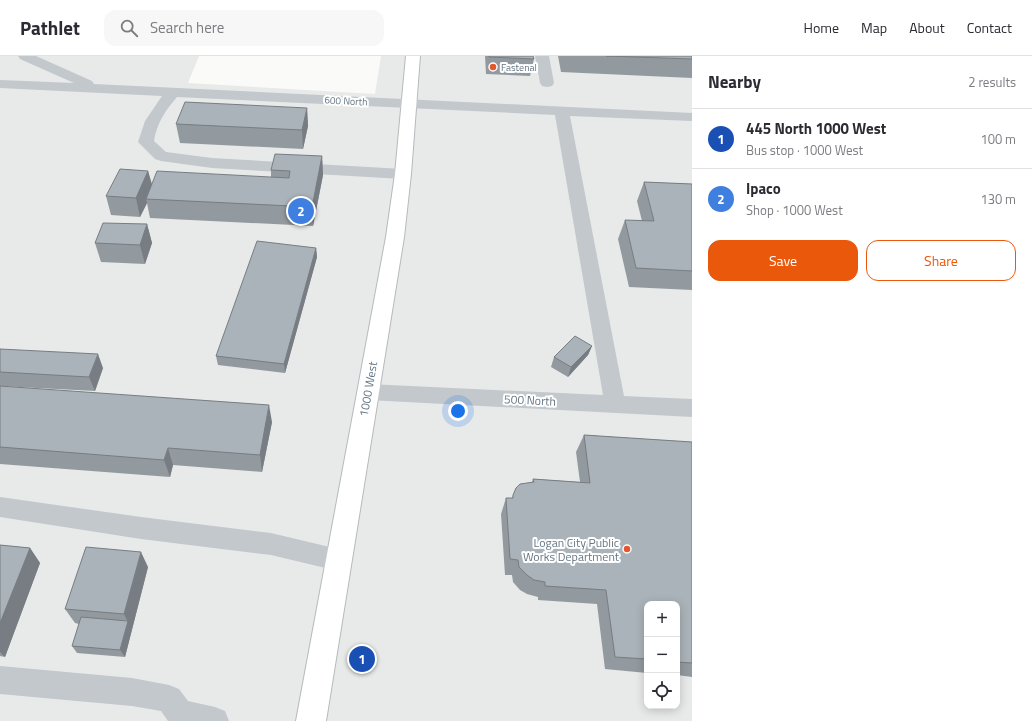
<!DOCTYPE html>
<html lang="en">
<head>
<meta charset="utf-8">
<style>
	:root { --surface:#fff; --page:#f7f7f7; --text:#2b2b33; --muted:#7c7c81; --line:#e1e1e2; --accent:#ea580c }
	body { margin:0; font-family:"Titillium Web",sans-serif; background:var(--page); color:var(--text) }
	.controls { position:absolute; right:12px; bottom:12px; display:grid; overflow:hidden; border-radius:8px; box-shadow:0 2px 10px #0003 }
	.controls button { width:36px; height:36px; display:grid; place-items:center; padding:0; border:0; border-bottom:1px solid var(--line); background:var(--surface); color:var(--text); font:20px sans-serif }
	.you { position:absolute; left:458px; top:355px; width:14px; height:14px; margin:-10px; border:3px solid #fff; border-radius:50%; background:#1a73e8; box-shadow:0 0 0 6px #1a73e833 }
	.badge { display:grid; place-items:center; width:26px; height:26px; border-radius:50%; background:var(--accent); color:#fff; font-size:13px; font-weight:700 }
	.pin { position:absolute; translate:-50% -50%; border:2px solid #fff; box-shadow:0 1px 4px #0006 }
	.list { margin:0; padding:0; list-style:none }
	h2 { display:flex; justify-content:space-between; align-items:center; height:52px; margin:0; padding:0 16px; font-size:17px }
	h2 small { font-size:13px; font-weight:400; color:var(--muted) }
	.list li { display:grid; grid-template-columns:26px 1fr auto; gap:12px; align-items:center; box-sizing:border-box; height:60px; padding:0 16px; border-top:1px solid var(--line) }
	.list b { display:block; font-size:15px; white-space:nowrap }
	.list p { margin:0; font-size:13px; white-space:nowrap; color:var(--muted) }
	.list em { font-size:13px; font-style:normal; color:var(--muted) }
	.actions { display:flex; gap:8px; padding:12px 16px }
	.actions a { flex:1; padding:9px 0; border:1px solid var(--accent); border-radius:12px; text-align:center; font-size:14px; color:var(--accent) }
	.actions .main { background:var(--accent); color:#fff }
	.icon { flex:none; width:22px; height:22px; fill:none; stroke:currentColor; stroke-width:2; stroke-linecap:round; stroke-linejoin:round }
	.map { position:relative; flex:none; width:692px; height:665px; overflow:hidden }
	header { display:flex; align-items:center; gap:24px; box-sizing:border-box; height:56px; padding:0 20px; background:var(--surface); border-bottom:1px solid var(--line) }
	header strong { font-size:19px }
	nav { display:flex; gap:22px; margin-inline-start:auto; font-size:14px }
	.search { width:280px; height:36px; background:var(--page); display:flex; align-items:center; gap:10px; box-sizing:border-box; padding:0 14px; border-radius:12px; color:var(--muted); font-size:15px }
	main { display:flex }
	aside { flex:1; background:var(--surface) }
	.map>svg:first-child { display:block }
	.built { fill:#e8e9e9; fill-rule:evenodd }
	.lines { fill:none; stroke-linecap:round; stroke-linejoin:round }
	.major-casing { stroke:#b5babe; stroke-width:2 }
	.minor { fill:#c3c8cc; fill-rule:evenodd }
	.major { fill:#fff; fill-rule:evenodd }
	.wall { fill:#929a9f }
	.shaded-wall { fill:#777d82 }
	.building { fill:#aab3b9; stroke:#777d82 }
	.poi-dot { fill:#e4572e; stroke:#fff; stroke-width:1.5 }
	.labels { text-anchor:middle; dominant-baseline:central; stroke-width:4; stroke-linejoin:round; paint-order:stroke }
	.far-poi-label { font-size:10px; fill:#657683; stroke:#fff; text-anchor:start }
	.far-street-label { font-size:10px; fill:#657683; stroke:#fff }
	.street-label { font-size:12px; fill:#657683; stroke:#fff }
	.poi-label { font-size:12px; fill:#657683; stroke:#fff; text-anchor:end }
</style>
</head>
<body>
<header>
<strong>Pathlet</strong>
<div class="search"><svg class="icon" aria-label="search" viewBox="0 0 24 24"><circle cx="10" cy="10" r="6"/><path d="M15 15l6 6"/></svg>Search here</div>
<nav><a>Home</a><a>Map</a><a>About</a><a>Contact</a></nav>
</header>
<main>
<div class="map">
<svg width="692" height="665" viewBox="0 0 692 665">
	<rect width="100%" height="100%" fill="#fafaf8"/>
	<path class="built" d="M0,0H199L188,27L375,38L381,0H692V665H0ZM647,548H677V650H647Z"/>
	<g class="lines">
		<g class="major-casing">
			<path id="major" d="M406,0H420L411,118L404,181L326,665H296L386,181L395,118Z"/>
		</g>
		<path class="minor" d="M18,0H36L92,25L94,28L692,57V65L570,60L624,340L692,343V361L368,344L361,342L357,336L361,330L368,328L603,339L555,59L177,41C165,55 157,67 154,85L166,96L212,102L403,113L409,115L411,118L409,121L403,123L212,112L161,105L155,103L138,86L145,65L162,40L0,32V24L74,27L20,3Z
			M535,0H549L554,27L552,30L547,31L542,30L540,27Z
			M0,441L141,461L271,477L338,493L347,496L350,504L347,512L338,515L271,499L141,483L0,461Z
			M0,610L132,622L169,629L179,633L188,645L215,651L225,655L229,665H168L161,655L132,650L0,638Z"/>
		<use href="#major" class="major"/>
	</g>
	<path class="wall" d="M485,0H533L534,3L530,20L486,18Z
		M558,0H692V22L561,16Z
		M307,52L308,70L303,93L180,87L176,68Z
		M322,100L323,119L313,170L150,162L147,147L140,161L111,159L106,140L148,115L152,128L271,121V114Z
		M644,126L692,128V234L629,231L618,183L625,164L642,165L637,145Z
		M147,168L152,187L145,208L101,206L95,187Z
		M316,192L317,201L285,317L218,309L216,300Z
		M592,290L588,299L568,321L551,311L554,301Z
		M0,293L103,312L95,335L0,330Z
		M0,330L272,366L262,416L173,409L170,421L0,408Z
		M584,379L692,386V621L677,619V548H647V617L605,613L597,548L538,544V541L527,538L520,534L513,526L512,519H505L501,458L506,442H512L516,432L532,426L533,423L580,426L576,396Z
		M0,489L30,492L40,507L5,601L0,600Z
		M148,511L125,601L77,597L72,590L79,568L75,567L65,553Z"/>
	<path class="shaded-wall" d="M307,52L308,70L303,93L302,74Z
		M322,100L323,119L313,170L312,151Z
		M148,115L153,133L146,143L147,147L140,161L136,142Z
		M147,168L152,187L145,208L140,189Z
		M316,192L317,201L285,317L284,308Z
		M592,290L588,299L568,321L571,311Z
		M98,298L103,312L95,335L89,321Z
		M269,349L272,366L262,416L260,399Z
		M168,392L173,409L170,421L164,404Z
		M30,492L40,507L5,601L0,596V567Z
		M141,496L148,511L125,601L120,594L128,566L124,558Z"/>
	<path class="building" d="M489,0H533L534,3L489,1Z
		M606,0H692V3Z
		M185,46L307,52L302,74L176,68Z
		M275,98L322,100L312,151L146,143L157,115L289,122L290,115L271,114Z
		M120,113L148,115L136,142L106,140Z
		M644,126L692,128V215L636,212L625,164L654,165Z
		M103,167L147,168L140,189L95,187Z
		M257,185L316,192L284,308L216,300Z
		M575,280L592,290L571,311L554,301Z
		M0,293L98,298L89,321L0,316Z
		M0,330L269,349L260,399L168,392L164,404L0,391Z
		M584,379L692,386V607L677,606V548H647V603L615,601L606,534L545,530V526L534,524L527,519L519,511L518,504L510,503L506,442H513V439L516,432L520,428L534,426L533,423L590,427Z
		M0,489L30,492L0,567Z
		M86,491L141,496L124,558L65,553Z
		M81,561L128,565L120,594L72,590Z"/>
	<g class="poi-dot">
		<circle cx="493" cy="11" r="4"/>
		<circle cx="627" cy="493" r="4"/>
	</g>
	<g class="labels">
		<g class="far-poi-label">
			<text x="501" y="11">Fastenal</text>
		</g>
		<g class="far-street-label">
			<text transform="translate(346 45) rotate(3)">600 North</text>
		</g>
		<g class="street-label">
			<text transform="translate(368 333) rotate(-80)">1000 West</text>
			<text transform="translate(530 344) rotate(3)">500 North</text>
		</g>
		<g class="poi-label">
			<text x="619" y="486">Logan City Public<tspan x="619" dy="14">Works Department</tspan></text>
		</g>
	</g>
</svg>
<div class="controls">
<button>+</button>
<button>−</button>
<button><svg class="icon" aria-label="locate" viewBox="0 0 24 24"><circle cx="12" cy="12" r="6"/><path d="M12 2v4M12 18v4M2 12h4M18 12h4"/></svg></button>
</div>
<div class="you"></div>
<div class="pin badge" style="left:362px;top:603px;background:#1a4fb4">1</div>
<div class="pin badge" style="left:301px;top:155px;background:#3f7fe0">2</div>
</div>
<aside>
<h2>Nearby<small>2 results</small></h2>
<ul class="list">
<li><span class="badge" style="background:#1a4fb4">1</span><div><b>445 North 1000 West</b><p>Bus stop · 1000 West</p></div><em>100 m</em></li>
<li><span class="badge" style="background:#3f7fe0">2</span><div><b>Ipaco</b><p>Shop · 1000 West</p></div><em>130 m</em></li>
</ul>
<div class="actions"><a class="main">Save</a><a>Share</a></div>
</aside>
</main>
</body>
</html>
